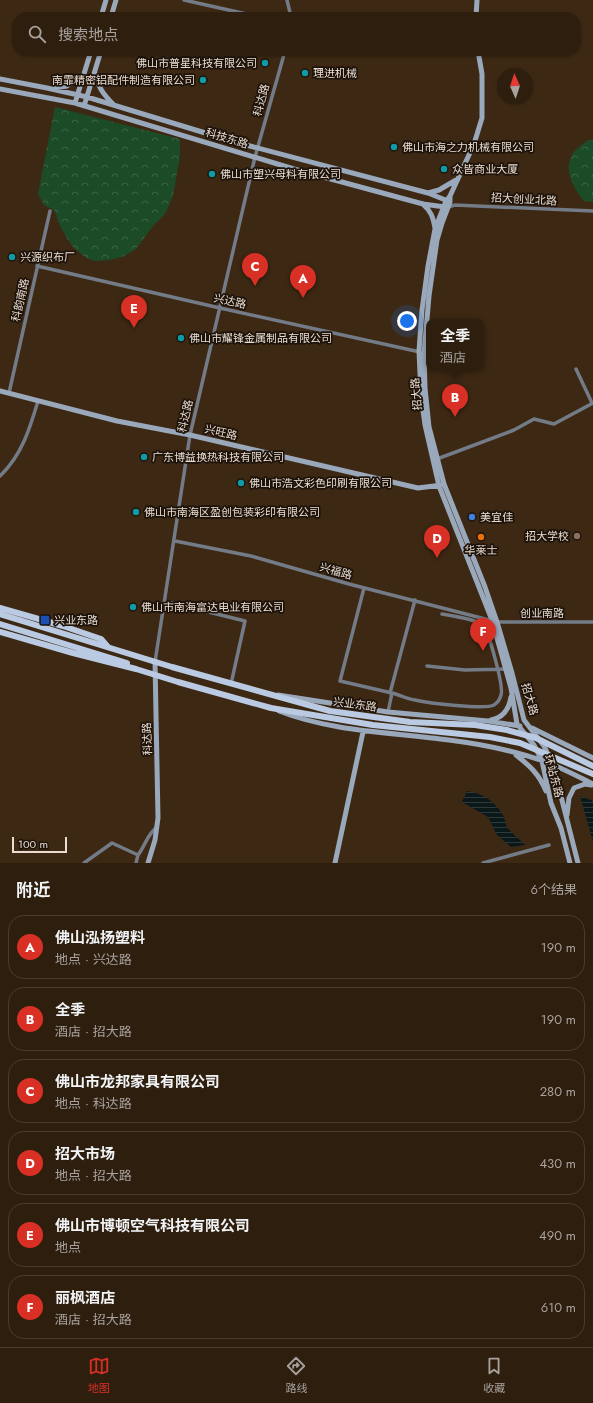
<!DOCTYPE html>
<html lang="zh">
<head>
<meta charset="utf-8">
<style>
	:root { --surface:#2e1e0e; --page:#3a2b1c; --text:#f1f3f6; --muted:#a7a29e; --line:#493c2e; --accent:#d93025 }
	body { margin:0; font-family:Jost,"Noto Sans SC",sans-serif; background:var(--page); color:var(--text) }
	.compass { position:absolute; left:497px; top:68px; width:36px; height:36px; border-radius:50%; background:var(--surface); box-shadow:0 1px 3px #0004; rotate:357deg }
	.scale { position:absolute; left:12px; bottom:10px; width:55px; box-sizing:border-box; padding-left:4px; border:2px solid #eadcd0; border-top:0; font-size:11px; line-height:14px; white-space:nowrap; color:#eadcd0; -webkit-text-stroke:3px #1d130a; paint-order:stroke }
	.you { position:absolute; left:407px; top:321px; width:14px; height:14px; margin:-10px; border:3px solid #fff; border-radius:50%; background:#1a73e8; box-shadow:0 0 0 6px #1a73e833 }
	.badge { display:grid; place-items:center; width:26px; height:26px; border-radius:50%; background:var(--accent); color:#fff; font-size:13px; font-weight:700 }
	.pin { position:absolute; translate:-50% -33px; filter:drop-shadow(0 1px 2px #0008) }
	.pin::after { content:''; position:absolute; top:21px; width:14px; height:12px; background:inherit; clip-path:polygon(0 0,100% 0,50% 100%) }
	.popup { position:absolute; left:426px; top:319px; width:58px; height:52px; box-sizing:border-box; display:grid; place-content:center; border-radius:8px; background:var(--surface); filter:drop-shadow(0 1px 3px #0005); font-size:13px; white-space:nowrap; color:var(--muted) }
	.popup b { font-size:15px; color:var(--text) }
	.popup::after { content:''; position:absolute; left:50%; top:100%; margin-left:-8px; border:8px solid transparent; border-top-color:var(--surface) }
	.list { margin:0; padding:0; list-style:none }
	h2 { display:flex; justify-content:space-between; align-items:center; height:52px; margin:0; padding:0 16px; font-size:17px }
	h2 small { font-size:13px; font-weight:400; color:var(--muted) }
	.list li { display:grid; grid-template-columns:26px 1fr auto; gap:12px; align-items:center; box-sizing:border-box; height:64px; margin:0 8px 8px; padding:0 8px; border:1px solid var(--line); border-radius:16px }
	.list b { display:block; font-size:15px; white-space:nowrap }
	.list p { margin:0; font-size:13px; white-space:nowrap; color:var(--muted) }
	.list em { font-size:13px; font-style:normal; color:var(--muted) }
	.icon { flex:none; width:22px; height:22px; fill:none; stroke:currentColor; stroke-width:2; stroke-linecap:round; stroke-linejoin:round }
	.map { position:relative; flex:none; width:593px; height:863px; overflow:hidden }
	.search { position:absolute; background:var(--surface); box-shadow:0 1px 3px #0004; left:12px; right:12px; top:12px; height:44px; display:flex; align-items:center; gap:10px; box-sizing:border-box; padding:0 14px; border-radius:16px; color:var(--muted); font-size:15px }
	.sheet { height:484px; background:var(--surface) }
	nav { display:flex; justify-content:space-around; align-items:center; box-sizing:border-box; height:56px; border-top:1px solid var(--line); background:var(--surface); font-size:11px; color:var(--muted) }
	nav a { display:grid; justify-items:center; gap:2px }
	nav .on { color:var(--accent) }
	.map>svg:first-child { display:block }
	.forest { fill:url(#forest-crowns) }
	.water { fill:url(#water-rules) }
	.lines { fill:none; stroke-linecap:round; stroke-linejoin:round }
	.street { stroke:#737b87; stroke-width:3.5 }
	.secondary { stroke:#9aa8bb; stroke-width:5 }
	.primary { stroke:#b9cae2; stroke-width:6 }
	.culture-dot { fill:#0f9aa8; stroke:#1d130a; stroke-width:1.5 }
	.shop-dot { fill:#3f7fe0; stroke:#1d130a; stroke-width:1.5 }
	.education-dot { fill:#8d6e63; stroke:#1d130a; stroke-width:1.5 }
	.food-dot { fill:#e8710a; stroke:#1d130a; stroke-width:1.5 }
	.transit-dot { fill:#1a4fb4; stroke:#1d130a; stroke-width:1.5 }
	.labels { text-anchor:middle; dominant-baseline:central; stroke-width:3.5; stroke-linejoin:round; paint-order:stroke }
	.poi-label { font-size:11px; fill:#eadcd0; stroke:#1d130a; text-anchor:start }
	.street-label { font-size:11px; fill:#eadcd0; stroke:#1d130a }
</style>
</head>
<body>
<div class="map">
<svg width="593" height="863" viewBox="0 0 593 863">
	<defs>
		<pattern id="forest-crowns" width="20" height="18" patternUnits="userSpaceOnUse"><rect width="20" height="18" fill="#1c4b27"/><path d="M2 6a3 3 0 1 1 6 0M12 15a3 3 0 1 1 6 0" fill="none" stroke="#3d6445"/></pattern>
		<pattern id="water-rules" width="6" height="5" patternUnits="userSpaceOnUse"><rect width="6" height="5" fill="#0a181a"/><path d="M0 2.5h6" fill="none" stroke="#2e393a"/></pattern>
	</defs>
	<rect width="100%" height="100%" fill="#3d2813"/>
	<path class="forest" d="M55,107L180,139V156L173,196L165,214L152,227L136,249L122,257L109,260L95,261L86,258L73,247L68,240L60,226L54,210L44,205L38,194Z
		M588,140H593V202L584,201C574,189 563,171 572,155C575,149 583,144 588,140Z"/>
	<path class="water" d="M467,791C482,793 495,801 503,815C505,819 505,823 507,827C512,834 519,839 525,845L511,847L497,835L488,817L462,802Z
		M580,796L591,800L593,802V842Z"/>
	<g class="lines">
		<path class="street" d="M184,0L260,17
			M287,0L291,17
			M448,207L455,205L593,211
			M37,266L220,308L420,352
			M576,369L592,403
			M9,393L50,211
			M437,459L514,430L534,419L554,424L593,403
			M0,476C22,455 30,428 38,401
			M175,541L251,556L349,584L497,622H593
			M364,588L340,681L392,693L388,712
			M172,603L245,621L231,684
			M155,662L190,435L255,157L285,51
			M427,666L465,670L508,669
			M390,693L415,600
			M392,693C400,695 408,699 415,700C428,703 485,710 494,705C497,703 500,699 501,695C504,687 489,632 483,625C476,619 452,616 442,614
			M84,863L112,843L138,855C145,846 147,835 156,828
			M136,863L138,855
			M483,863L549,845"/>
		<path class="secondary" d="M101,17L106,0
			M111,17L116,0
			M476,17L477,0
			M478,51L482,74V118L474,144L450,196V202L442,223L437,240L429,296L424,354L425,388L429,427L444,484L485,587L497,622L512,673L524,720L544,746L553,765L578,863
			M95,73C98,87 103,94 113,104
			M0,79L47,88L87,97L235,142L428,193L448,201
			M54,88L67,86L84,75
			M0,89L75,103L294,169L423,204L445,207
			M75,103L91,51
			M84,106L101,51
			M428,193L439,190L456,180
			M450,196L446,201L435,229L428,266L422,310L419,351L421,396L425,425L439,486L492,620L511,688L517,724L534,745L542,761L551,803L561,828L570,863
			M423,204C431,211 433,217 435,228
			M0,391L117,421L190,435L418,488L442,485
			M278,695L388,712L488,721L520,726
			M279,711C333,732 391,732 449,740C480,744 513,750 543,761C560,767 577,776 593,784
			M491,720C503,718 509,709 511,697
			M532,728L593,758
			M516,755C530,766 539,774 546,791
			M567,815L569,798L574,788L585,784L591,785
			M148,863L155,840L158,818L155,662
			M335,863L363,732"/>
		<path class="primary" d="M0,608L63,626L101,639L108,647
			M0,614L172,667L330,711L410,722L475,725L507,730L536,738L593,766
			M0,624L127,663
			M0,632L73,653L136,669L178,682L271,708L373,725L490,737L520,743L593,774"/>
	</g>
	<g class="culture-dot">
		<circle cx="265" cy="63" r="4"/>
		<circle cx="305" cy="73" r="4"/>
		<circle cx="203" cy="80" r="4"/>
		<circle cx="394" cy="147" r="4"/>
		<circle cx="444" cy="169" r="4"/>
		<circle cx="212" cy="174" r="4"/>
		<circle cx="12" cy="257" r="4"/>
		<circle cx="181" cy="338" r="4"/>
		<circle cx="144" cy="457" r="4"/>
		<circle cx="241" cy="483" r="4"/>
		<circle cx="136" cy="512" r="4"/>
		<circle cx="133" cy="607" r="4"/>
	</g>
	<circle class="shop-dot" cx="472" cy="517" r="4"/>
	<circle class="education-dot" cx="577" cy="536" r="4"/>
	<circle class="food-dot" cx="481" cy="537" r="4"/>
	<rect class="transit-dot" x="40" y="615" width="10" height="10" rx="2"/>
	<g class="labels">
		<g class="poi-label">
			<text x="257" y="63" text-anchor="end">佛山市普星科技有限公司</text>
			<text x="313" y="73">理进机械</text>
			<text x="195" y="80" text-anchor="end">南霏精密铝配件制造有限公司</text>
			<text x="402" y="147">佛山市海之力机械有限公司</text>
			<text x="452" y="169">众皆商业大厦</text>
			<text x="220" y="174">佛山市塑兴母料有限公司</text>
			<text x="20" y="257">兴源织布厂</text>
			<text x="189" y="338">佛山市耀锋金属制品有限公司</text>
			<text x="152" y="457">广东博益换热科技有限公司</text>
			<text x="249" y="483">佛山市浩文彩色印刷有限公司</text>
			<text x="144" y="512">佛山市南海区盈创包装彩印有限公司</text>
			<text x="480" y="517">美宜佳</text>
			<text x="569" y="536" text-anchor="end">招大学校</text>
			<text x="481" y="550" text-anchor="middle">华莱士</text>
			<text x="141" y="607">佛山市南海富达电业有限公司</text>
			<text x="54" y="620">兴业东路</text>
		</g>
		<g class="street-label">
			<text transform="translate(261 100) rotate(-75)">科达路</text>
			<text transform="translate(227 138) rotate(17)">科技东路</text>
			<text transform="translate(524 199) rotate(3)">招大创业北路</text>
			<text transform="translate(20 300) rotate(-77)">科韵南路</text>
			<text transform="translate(230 301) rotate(12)">兴达路</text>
			<text transform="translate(416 394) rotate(-95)">招大路</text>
			<text transform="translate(185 416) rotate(-77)">科达路</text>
			<text transform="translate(221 432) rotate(13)">兴旺路</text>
			<text transform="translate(336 571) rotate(16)">兴福路</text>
			<text x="542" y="613">创业南路</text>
			<text transform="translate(530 699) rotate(74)">招大路</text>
			<text transform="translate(355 704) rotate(8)">兴业东路</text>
			<text transform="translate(147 739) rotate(-92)">科达路</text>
			<text transform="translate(554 776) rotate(75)">环站东路</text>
		</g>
	</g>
</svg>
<svg class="compass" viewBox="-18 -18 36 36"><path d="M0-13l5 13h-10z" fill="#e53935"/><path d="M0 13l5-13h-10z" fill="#a7a29e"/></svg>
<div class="scale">100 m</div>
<div class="you"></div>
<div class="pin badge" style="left:303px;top:298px">A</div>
<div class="pin badge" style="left:455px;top:417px">B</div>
<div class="popup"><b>全季</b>酒店</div>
<div class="pin badge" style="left:255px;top:286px">C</div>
<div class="pin badge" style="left:437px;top:558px">D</div>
<div class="pin badge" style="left:134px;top:328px">E</div>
<div class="pin badge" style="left:483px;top:651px">F</div>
<div class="search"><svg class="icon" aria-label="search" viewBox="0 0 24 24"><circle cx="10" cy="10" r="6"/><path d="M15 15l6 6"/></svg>搜索地点</div>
</div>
<section class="sheet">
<h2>附近<small>6个结果</small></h2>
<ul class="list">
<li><span class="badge">A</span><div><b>佛山泓扬塑料</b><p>地点 · 兴达路</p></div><em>190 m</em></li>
<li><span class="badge">B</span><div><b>全季</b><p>酒店 · 招大路</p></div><em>190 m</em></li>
<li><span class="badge">C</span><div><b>佛山市龙邦家具有限公司</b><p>地点 · 科达路</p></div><em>280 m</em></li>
<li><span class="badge">D</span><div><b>招大市场</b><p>地点 · 招大路</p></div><em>430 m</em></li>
<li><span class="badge">E</span><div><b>佛山市博顿空气科技有限公司</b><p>地点</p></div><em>490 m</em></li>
<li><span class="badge">F</span><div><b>丽枫酒店</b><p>酒店 · 招大路</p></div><em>610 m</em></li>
</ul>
</section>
<nav>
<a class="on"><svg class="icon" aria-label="map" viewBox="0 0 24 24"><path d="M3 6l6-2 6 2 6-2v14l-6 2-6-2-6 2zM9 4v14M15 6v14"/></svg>地图</a>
<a><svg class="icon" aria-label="directions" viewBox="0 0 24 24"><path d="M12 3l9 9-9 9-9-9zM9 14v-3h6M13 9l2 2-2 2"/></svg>路线</a>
<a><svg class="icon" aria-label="saved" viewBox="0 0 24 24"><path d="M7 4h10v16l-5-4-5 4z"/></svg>收藏</a>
</nav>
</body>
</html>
